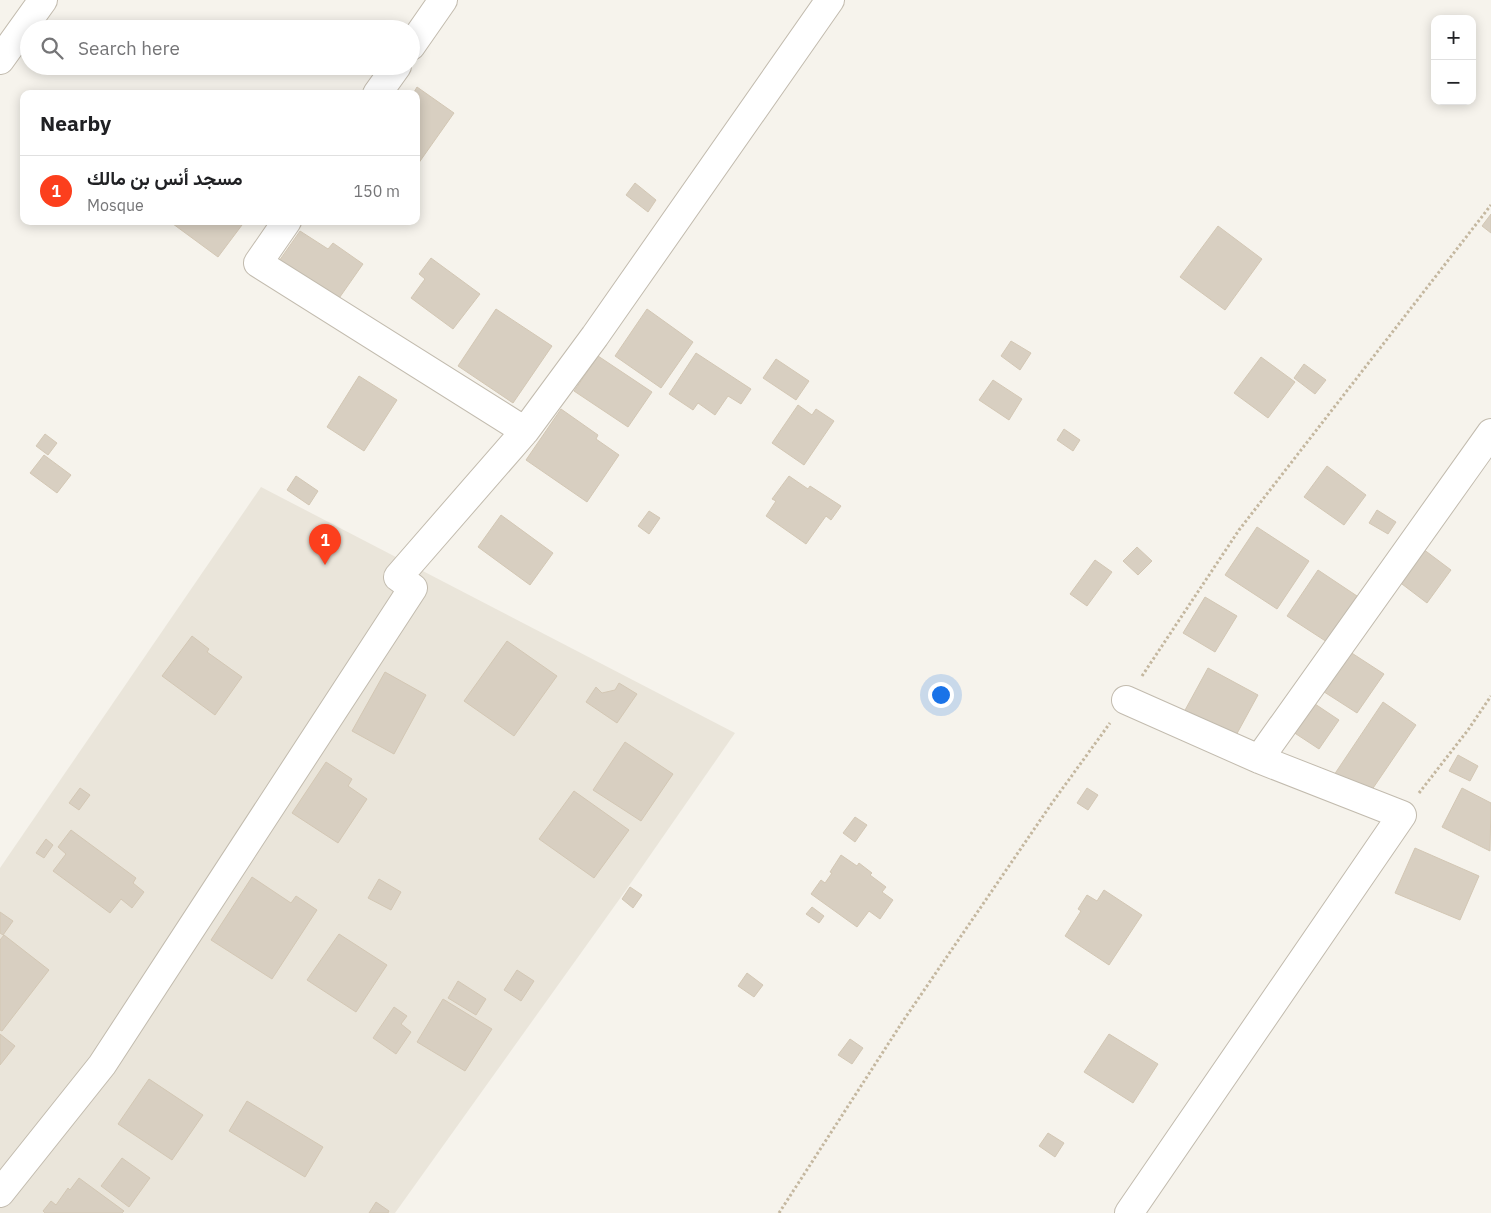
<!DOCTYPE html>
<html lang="en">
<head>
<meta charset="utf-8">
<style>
	:root { --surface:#fff; --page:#f6f6f6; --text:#202124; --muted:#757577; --line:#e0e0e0; --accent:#fc3f1d }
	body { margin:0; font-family:"IBM Plex Sans",Vazirmatn,sans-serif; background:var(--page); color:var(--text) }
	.controls { position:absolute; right:15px; top:15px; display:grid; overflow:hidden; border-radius:10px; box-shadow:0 2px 12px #0003 }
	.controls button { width:45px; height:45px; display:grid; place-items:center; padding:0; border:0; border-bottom:1px solid var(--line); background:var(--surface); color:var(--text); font:25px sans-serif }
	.you { position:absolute; left:940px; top:694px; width:18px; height:18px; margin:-12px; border:4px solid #fff; border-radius:50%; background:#1a73e8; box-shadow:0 0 0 8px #1a73e833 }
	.badge { display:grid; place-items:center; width:32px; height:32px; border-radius:50%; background:var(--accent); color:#fff; font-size:16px; font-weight:700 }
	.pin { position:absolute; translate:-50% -41px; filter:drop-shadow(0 1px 2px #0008) }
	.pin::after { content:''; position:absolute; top:26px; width:18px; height:15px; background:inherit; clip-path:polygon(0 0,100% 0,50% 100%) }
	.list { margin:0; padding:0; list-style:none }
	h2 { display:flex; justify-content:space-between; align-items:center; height:65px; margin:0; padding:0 20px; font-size:21px }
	h2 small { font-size:16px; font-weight:400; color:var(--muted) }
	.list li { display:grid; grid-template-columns:32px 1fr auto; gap:15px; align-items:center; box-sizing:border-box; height:70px; padding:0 20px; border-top:1px solid var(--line) }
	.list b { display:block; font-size:19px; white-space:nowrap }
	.list p { margin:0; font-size:16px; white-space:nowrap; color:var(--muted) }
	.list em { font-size:16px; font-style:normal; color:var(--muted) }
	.icon { flex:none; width:28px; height:28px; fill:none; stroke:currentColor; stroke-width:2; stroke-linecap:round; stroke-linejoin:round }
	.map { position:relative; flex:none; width:1491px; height:1213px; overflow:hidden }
	.search { position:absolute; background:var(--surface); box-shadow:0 2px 12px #0003; left:20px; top:20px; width:400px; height:55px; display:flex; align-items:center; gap:12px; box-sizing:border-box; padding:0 18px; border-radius:28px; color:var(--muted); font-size:19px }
	.panel { position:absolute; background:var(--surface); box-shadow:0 2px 12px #0003; left:20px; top:90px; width:400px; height:135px; border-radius:10px }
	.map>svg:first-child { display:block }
	.residential { fill:#eae5da }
	.building { fill:#d8cfc1; stroke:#d3c7b4 }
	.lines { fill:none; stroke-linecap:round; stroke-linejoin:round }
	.minor-casing { stroke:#c2bbae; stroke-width:30 }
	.path { stroke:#c4b79f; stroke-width:3; stroke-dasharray:2.5 2.5; stroke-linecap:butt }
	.minor { stroke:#fff; stroke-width:28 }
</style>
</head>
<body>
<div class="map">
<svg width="1491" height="1213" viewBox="0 0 1491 1213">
	<rect width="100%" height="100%" fill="#f6f3ec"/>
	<path class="residential" d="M261,487L735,733L626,890L395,1213H0V868Z"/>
	<path class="building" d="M417,87L454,113L418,164L416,162V94H413Z
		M635,183L656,200L648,212L626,195Z
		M1491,214V233L1482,226Z
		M169,221H245L218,257Z
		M1218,226L1262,259L1225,310L1180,277Z
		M300,231L328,249L333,243L363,264L335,304L277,264Z
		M431,258L480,294L453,329L411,298L425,279L419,274Z
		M496,309L552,346L513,403L458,366Z
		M647,309L693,342L661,388L615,356Z
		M1011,341L1031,353L1020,370L1001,356Z
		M696,353L751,389L741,404L728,396L715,415L698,403L693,410L669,394Z
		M598,356L652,392L628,427L574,391Z
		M1261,357L1295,382L1268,418L1234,393Z
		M776,359L809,381L796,400L763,378Z
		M1304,364L1326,380L1315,394L1294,378Z
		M359,376L397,400L364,451L327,427Z
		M993,380L1022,399L1009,420L979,400Z
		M798,405L812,415L816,409L834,421L804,465L772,443Z
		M561,409L598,435L596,439L619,455L587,502L526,460Z
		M1064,429L1080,440L1073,451L1057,440Z
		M45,434L57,443L48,455L36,446Z
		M44,455L71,475L57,493L30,473Z
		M1327,466L1366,495L1344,525L1304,497Z
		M296,476L318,491L309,505L287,490Z
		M789,476L808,489L810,486L841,506L831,520L826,516L806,544L766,516L776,501L772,499Z
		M1377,510L1396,522L1388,534L1369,523Z
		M649,511L660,518L649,534L638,526Z
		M501,515L553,553L530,585L478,547Z
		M1257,527L1309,561L1277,609L1225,575Z
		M1137,547L1152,561L1138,575L1123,561Z
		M1423,549L1451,570L1427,603L1398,581Z
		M1095,560L1112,572L1087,606L1070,594Z
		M1318,570L1357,596L1327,642L1287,616Z
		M1205,597L1237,616L1215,652L1183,633Z
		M192,636L209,649L207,652L242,677L215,715L162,676Z
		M507,641L557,676L514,736L464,701Z
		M1344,648L1384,674L1357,713L1318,688Z
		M1208,668L1258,695L1234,739L1184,712Z
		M385,672L426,695L394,754L352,731Z
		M619,683L637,694L617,723L586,702L596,687L602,693L615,690Z
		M1306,698L1339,720L1319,749L1287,728Z
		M1383,702L1416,725L1367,797L1334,775Z
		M625,742L673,774L641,821L593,790Z
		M1458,755L1478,766L1470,781L1449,771Z
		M326,762L352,779L348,786L367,799L338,843L292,813Z
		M80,788L90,795L79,810L69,803Z
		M1087,788L1098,795L1088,810L1077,803Z
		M1462,788L1491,803L1490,851L1442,827Z
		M574,791L629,830L594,878L539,839Z
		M855,817L867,825L855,842L843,833Z
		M71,830L136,878L133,883L144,892L132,908L121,899L110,913L53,871L66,854L58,847Z
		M46,839L53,845L44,858L36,853Z
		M1415,848L1479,876L1460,920L1395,893Z
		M841,855L857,866L859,863L872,873L870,875L886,887L882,892L893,900L880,919L869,911L857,927L811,894L821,880L825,883L832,873L830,872Z
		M252,877L291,903L296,896L317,910L272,979L211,940Z
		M379,879L401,892L391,910L368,898Z
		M630,887L642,895L633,908L622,899Z
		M1104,890L1142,915L1109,965L1065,936L1081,911L1078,909L1087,895L1097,901Z
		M812,907L824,916L819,923L806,914Z
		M0,912L13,921L3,935L0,933Z
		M339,934L387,965L356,1012L307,980Z
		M4,935L49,970L2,1031L0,1030V940Z
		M517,970L534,981L521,1001L504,990Z
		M747,973L763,985L754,997L738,986Z
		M458,981L486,999L476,1015L448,998Z
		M443,999L492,1029L465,1071L417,1042Z
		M394,1007L407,1016L401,1024L411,1032L396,1054L373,1038Z
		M0,1034L15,1046L0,1065Z
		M1109,1034L1158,1064L1133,1103L1084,1072Z
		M850,1039L863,1048L852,1064L838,1055Z
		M149,1079L203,1115L172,1160L118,1124Z
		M247,1101L323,1147L305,1177L229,1131Z
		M1048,1133L1064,1143L1055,1157L1039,1146Z
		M122,1158L150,1178L129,1207L101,1186Z
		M79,1178L124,1211L122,1213H45L43,1211L51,1201L56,1205L68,1188L70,1190Z
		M376,1202L389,1211L388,1213H369Z"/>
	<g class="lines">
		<g class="minor-casing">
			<path id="minor" d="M411,46L443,0
				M0,60L43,0
				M377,94L397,66
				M287,221L258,263L525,431
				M1126,700L1259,759L1402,815L1129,1213
				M1259,759L1491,433
				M0,1193L102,1065L413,588L398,577L525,431L595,336L830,0"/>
		</g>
		<path class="path" d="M1142,676L1239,530L1491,205
			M1419,793L1468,730L1491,696
			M779,1213L903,1021L1052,803L1110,723"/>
		<use href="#minor" class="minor"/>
	</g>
</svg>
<div class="controls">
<button>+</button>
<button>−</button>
</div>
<div class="you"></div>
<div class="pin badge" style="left:325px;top:565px">1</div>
<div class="search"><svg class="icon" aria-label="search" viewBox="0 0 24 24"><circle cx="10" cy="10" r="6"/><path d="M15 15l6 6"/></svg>Search here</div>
<section class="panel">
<h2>Nearby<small></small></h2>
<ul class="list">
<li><span class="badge">1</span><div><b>مسجد أنس بن مالك</b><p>Mosque</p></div><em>150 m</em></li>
</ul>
</section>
</div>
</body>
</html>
